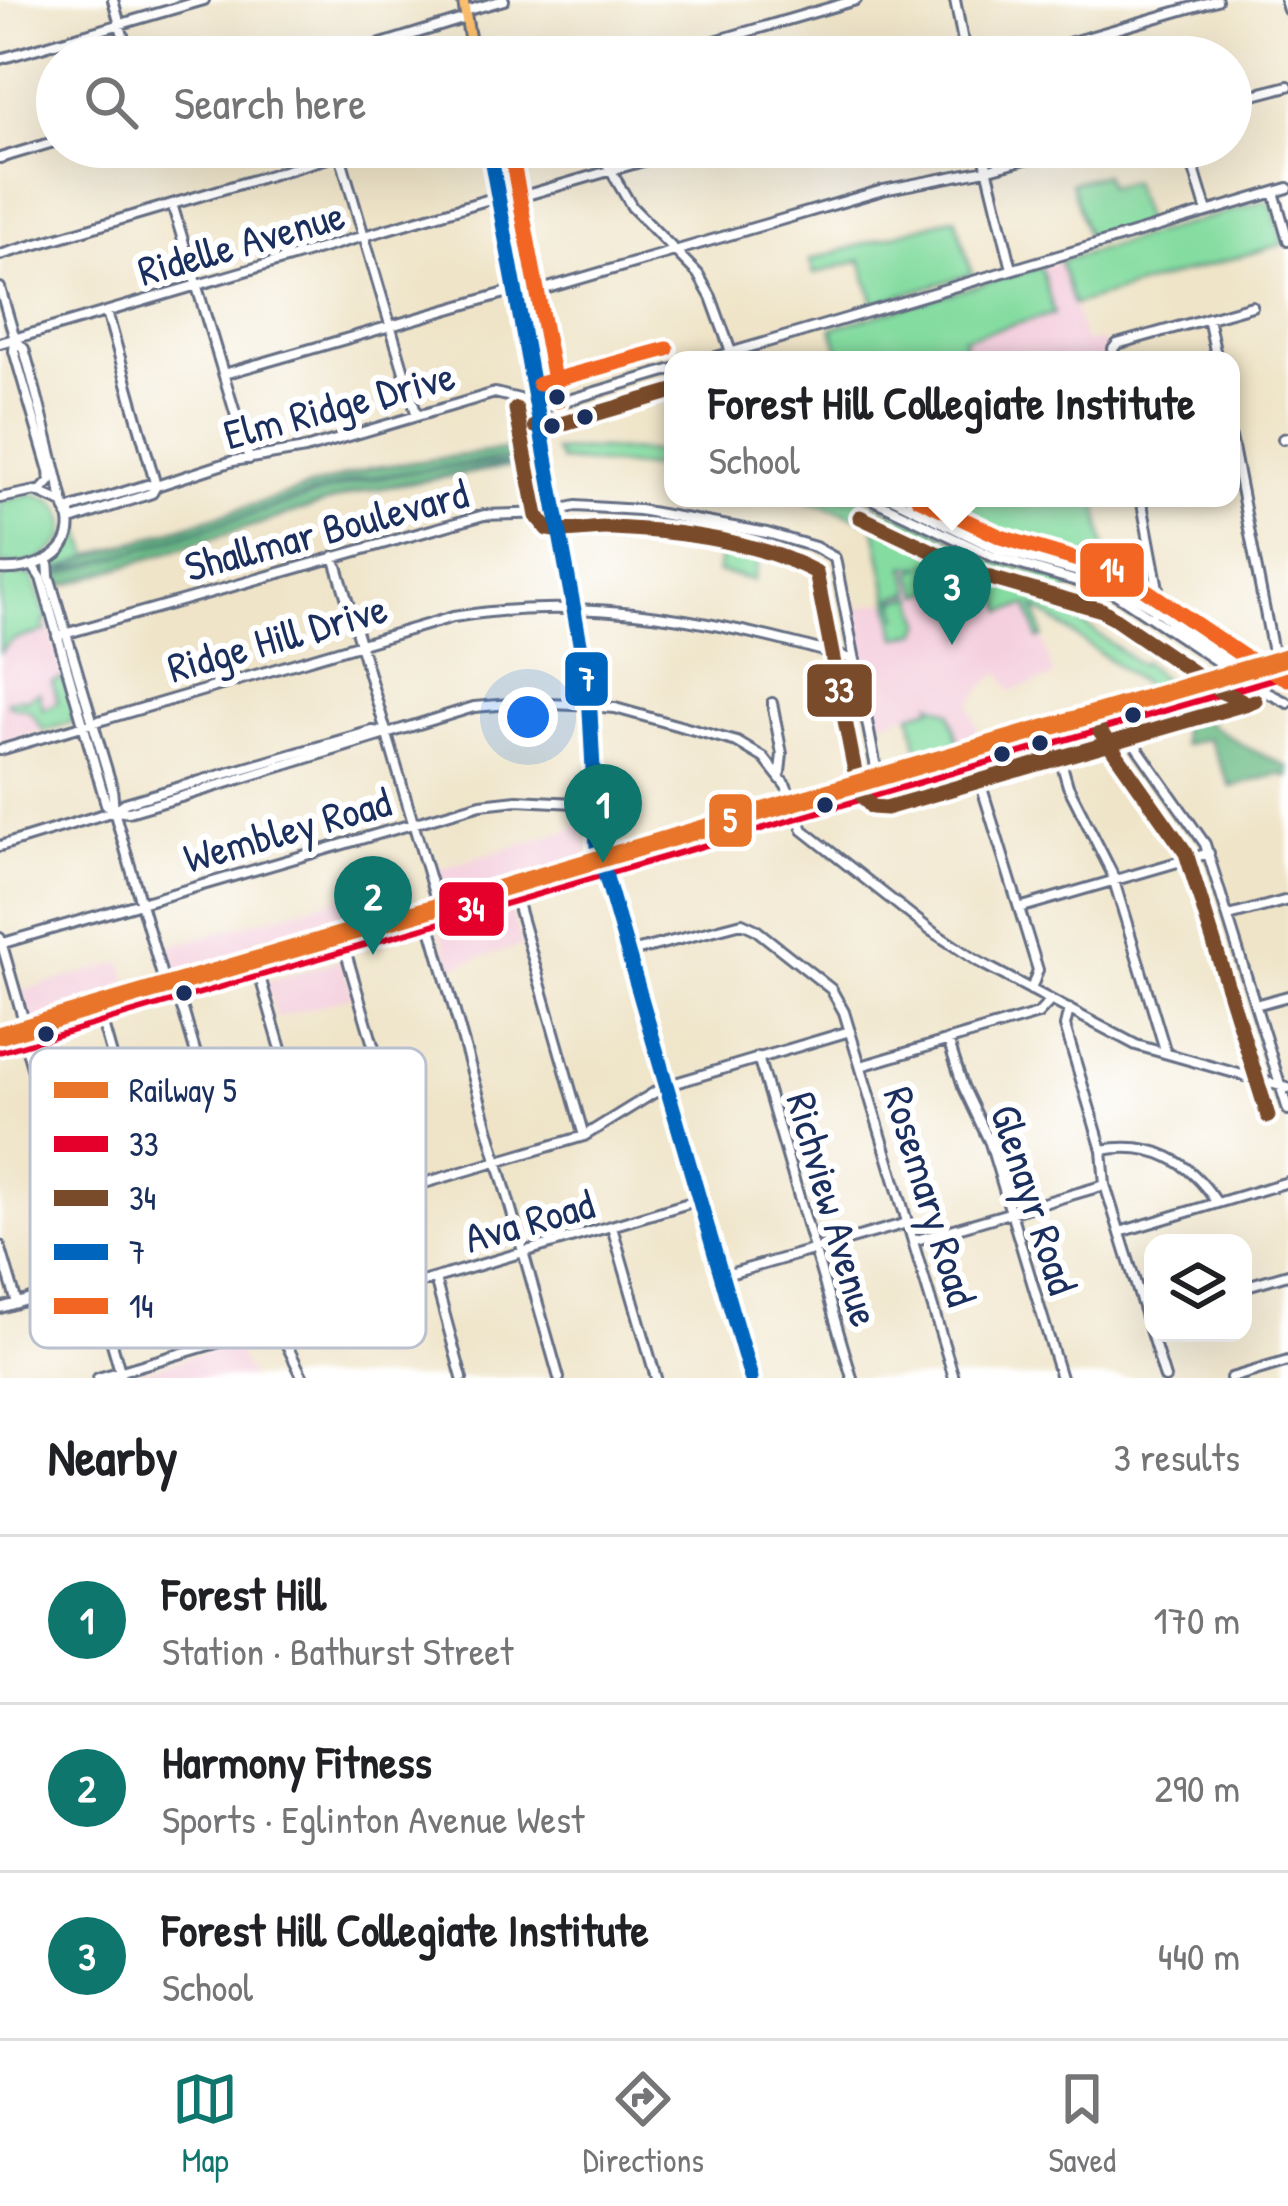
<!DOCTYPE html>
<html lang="en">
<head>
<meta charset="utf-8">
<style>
	:root { --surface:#fff; --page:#f2f2f2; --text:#202124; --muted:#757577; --line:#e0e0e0; --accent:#0f766e }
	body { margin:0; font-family:"Patrick Hand",sans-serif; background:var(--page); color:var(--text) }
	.controls { position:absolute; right:36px; bottom:36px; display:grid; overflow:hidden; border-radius:24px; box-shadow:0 12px 48px #0002 }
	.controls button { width:108px; height:108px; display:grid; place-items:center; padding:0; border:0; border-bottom:3px solid var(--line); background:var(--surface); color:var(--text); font:60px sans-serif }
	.you { position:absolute; left:528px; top:717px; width:42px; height:42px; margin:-30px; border:9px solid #fff; border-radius:50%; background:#1a73e8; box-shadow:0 0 0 18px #1a73e833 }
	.badge { display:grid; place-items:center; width:78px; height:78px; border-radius:50%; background:var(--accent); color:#fff; font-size:39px; font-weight:700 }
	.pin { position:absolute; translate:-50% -99px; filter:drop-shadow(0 3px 6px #0008) }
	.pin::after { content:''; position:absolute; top:63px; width:42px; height:36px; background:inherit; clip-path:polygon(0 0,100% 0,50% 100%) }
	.popup { position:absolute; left:664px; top:351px; width:576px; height:156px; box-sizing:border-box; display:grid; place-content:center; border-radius:24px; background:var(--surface); filter:drop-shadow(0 3px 9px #0005); font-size:39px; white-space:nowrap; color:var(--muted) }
	.popup b { font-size:45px; color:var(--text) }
	.popup::after { content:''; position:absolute; left:50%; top:100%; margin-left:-24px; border:24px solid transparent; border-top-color:var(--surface) }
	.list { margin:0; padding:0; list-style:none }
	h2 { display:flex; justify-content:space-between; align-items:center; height:156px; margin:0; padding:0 48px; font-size:51px }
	h2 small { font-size:39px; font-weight:400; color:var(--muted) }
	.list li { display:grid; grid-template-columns:78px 1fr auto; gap:36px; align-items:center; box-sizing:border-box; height:168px; padding:0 48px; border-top:3px solid var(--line) }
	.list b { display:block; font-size:45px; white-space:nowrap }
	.list p { margin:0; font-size:39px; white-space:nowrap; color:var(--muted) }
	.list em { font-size:39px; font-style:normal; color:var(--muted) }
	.icon { flex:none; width:66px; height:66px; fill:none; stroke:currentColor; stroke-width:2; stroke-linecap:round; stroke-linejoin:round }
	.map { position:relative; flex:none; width:1288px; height:1378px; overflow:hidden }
	.search { position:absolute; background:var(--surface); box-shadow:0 12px 48px #0002; left:36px; right:36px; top:36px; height:132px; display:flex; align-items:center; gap:30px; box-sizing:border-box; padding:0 42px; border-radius:66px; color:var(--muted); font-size:45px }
	.sheet { height:660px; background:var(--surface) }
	nav { display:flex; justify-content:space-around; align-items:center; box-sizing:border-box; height:168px; border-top:3px solid var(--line); background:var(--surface); font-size:33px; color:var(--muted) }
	nav a { display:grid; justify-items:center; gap:6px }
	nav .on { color:var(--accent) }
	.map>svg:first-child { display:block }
	.built { fill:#f4cfdd }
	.green { fill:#85dca0; stroke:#50867f; stroke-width:3 }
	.forest { fill:#6cbc86; stroke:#447672; stroke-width:3 }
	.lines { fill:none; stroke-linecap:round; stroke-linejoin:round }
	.minor-casing { stroke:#656e83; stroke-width:14 }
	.major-casing { stroke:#656e83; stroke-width:15 }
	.minor { stroke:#fff; stroke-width:8 }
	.major { stroke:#fabe6d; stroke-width:9 }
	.minor-bridge-casing { stroke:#656e83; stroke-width:14; stroke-linecap:butt }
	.minor-bridge { stroke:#fff; stroke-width:8 }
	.bus-1-casing { stroke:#fff; stroke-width:24 }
	.bus-2-casing { stroke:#fff; stroke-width:24 }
	.bus-3-casing { stroke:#fff; stroke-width:24 }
	.bus-4-casing { stroke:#fff; stroke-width:24 }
	.bus-1 { stroke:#e4002b; stroke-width:15 }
	.bus-2 { stroke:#7a4b2a; stroke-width:15 }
	.bus-3 { stroke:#0065bd; stroke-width:15 }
	.bus-4 { stroke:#f26522; stroke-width:15 }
	.rail-1-casing { stroke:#fff; stroke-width:27 }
	.rail-1 { stroke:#e8752a; stroke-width:18 }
	.bus-dot { fill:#1b2f5e; stroke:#fff; stroke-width:4.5 }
	.labels { text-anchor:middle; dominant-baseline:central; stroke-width:12; stroke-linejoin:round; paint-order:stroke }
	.street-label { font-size:42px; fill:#1b2f5e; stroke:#fff }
	.key { fill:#fff; stroke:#bbc1cf; stroke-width:3 }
	.key-label { font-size:33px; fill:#1b2f5e }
	.line-badge { stroke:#fff; stroke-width:4.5 }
	.badge-label { font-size:33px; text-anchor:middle; font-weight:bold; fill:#fff }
</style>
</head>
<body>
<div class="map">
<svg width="1288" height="1378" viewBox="0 0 1288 1378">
	<rect width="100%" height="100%" fill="#fff"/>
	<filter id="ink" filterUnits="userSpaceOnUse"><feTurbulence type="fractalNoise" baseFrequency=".00833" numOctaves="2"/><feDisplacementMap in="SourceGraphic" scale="24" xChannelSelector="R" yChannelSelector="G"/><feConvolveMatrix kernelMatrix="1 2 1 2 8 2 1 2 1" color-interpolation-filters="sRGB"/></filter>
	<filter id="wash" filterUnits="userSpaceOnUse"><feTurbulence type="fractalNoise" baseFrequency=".004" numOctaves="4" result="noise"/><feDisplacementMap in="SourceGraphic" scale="48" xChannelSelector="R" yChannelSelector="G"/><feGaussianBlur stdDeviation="2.7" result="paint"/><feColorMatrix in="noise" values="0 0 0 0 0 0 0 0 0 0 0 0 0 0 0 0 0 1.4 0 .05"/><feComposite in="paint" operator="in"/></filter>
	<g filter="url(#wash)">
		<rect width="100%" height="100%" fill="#efe4c8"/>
		<path class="built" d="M1060,261L1085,342L1102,340L1107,360H968L962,338L1053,314L1041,267Z
			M874,522L958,561L1033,606L1054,677L1010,691L1000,672L984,686L970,704L982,746L921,765L911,714L874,723L852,608L889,601Z
			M39,593L76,719L0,744V606Z
			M585,825L588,861L447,903L442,900L433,871Z
			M395,882L405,916L175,983L169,980L160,949Z
			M510,909L523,945L450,967L441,931Z
			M341,960L353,996L277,1018L267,985L269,981Z
			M122,962L132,995L31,1024L21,991Z
			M233,1344L251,1378H129L132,1374Z"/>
		<path class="green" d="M1104,174L1108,187L1132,181L1146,226L1089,242L1071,183Z
			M1265,201L1272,205L1283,244L1073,305L1060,261Z
			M955,217L972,274L874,303L861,260L814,274L810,260Z
			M1041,267L1054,314L963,338L968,360H842L832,328Z
			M534,446L537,462L363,491L58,587L52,569L78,521L90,556L371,468Z
			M599,449L673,453V469L561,461L555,451Z
			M31,494C56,497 68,512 64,536C49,559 27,568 0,564V502Z
			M800,498H856L932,529L991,561L1071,583L1060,606L1140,665L1144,662L1176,691L1160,696L1035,607L1043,637L1038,639L1028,605L1004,612L999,594L966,580L950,558L939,574L933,563L928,564L937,589L921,595L911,572L924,566L905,567L913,592L893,597L899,619L896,600L915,596L923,623L919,632L897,638L874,523Z
			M902,498H1096L1109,577L1019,553Z
			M725,530L765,539L753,580L717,572Z
			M6,574L32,576L48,621L43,622L46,631L13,640L0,652V584Z
			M63,678L76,714L74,721L44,731L29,710L9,705L8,701L21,698L23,701L39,692L43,710L58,702L52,681Z
			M931,703L950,712L961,751L921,765L911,714L932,708Z"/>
		<path class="forest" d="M534,446V454L358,479L102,561L53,572L89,557L371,468Z
			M537,459L363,491L58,587L56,582L61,574L360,481L418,471Z
			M1186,710L1246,747L1288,767V777L1280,774L1231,787L1208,738L1183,745L1178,712Z"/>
	</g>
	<g filter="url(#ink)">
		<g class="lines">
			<g class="minor-casing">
				<path id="minor" d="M113,0L129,57
					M955,0L966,57
					M1285,0L1288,10
					M465,11L504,0
					M339,57L466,18
					M660,57L856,0
					M1020,57L1217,0
					M0,59L204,0
					M1231,101L1288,86
					M597,147L632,207L698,274L711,297L734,360
					M982,147L1012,269
					M340,155L417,416
					M0,158L57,141
					M1194,169L1207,212
					M1274,192L1288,240
					M172,204L249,459
					M0,255L365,147
					M0,288L15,339L14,351L49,471L50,481L40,492
					M107,312L156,486
					M1208,318L1217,360
					M0,343L490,199H513L691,147
					M706,360L1288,188
					M1115,360L1113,349L1117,344L1252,306
					M224,374L505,293H531L883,190L986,170L1069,147
					M1231,437L1277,673
					M1283,439L1288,438
					M0,498L36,491L63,503
					M869,498L994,557L1111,591L1242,678
					M892,498L998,550L1104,579L1156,610L1260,689L1288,703
					M1141,498L1160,599L1154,612
					M68,515L72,508L147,485L156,486L233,461L305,449L495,393L548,406L673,369
					M70,516L74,519L152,493L156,486
					M334,556L441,917
					M48,559L49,576L112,787L114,811L165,986L179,1000L184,1013L272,1315L303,1378
					M33,566L41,578L106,804L114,811
					M0,569C24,571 64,561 69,532C71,521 67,514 64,504C51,453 39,400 24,349L15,339
					M57,636L484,515L545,513L576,506L639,510L767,533L815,547L835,558L880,788
					M772,703L782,754L780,772
					M615,708L737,742L764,758L786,786L803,830L930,930L977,961L1136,1045L1288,1088
					M1117,719L1205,844L1288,1110
					M1054,737L1068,786L1111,871L1166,1053
					M0,750L453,617C588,594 726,622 855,660
					M974,762L1038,970L1031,990
					M114,811L129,812L184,796L474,707L523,703L574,705
					M0,846L114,811L125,803L372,731L384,732
					M515,896L584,1136
					M1019,908L1209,853
					M1229,916L1288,900
					M429,921L559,1378
					M0,938L29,1039
					M0,944L481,804L517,800L595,804
					M344,946L414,1185
					M627,953L742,923L755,929L831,989L844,1012L954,1378
					M258,970L328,1211
					M1255,1005L1288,996
					M1069,1009L1065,1026L1102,1150L1105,1185L1165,1378
					M101,1017L169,1258
					M24,1040L122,1378
					M948,1040L963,1086L990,1143L1061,1378
					M758,1057L852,1378
					M861,1066L1038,1014L1051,1000
					M1102,1150C1153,1141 1189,1160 1217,1203
					M612,1227L656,1378
					M1120,1232L1288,1182
					M913,1241L1105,1185
					M0,1246L17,1303
					M722,1276L907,1223
					M435,1279L462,1378
					M1243,1287L1288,1274
					M0,1308L584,1136L665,1086L850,1031
					M98,1378L699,1200
					M1231,1378L1288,1361"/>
			</g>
			<g class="major-casing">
				<path id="major" d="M463,0L473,57
					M489,147L589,692L597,846L751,1378
					M0,1047L1288,670"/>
			</g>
			<use href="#minor" class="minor"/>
			<use href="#major" class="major"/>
			<g class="minor-bridge-casing">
				<path id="minor-bridge" d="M574,705L615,708"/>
			</g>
			<use href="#minor-bridge" class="minor-bridge"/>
			<g class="bus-1-casing">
				<path id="bus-1" d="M0,1047L1288,670"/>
			</g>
			<g class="bus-2-casing">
				<path id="bus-2" d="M516,409L537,516L547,529C568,534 592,527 613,528C678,531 758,541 816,572L859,792L872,807L886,808L1255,701
					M535,426H554L673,391
					M860,517L987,577L1102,610L1220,691L1241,700
					M1100,731L1186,853L1268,1116"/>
			</g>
			<g class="bus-3-casing">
				<path id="bus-3" d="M489,147L589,692L597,846L751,1378"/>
			</g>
			<g class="bus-4-casing">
				<path id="bus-4" d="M510,147L558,401
					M539,384L667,349
					M918,498L1001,537L1121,573L1243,656L1288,679"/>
			</g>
			<use href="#bus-1" class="bus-1"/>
			<use href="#bus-2" class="bus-2"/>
			<use href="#bus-3" class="bus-3"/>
			<use href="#bus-4" class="bus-4"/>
			<g class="rail-1-casing">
				<path id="rail-1" d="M0,1035L1288,657"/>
			</g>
			<use href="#rail-1" class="rail-1"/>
		</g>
	</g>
	<g class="bus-dot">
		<circle cx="557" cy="397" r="10"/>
		<circle cx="585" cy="417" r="10"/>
		<circle cx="552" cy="426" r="10"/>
		<circle cx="1133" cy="715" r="10"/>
		<circle cx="1040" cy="743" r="10"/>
		<circle cx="1002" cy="754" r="10"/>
		<circle cx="825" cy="805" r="10"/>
		<circle cx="184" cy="993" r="10"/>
		<circle cx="46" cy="1034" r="10"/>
	</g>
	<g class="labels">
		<g class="street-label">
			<text transform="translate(241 242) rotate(-16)">Ridelle Avenue</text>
			<text transform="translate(339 404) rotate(-15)">Elm Ridge Drive</text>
			<text transform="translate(326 529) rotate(-15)">Shallmar Boulevard</text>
			<text transform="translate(277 637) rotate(-16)">Ridge Hill Drive</text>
			<text transform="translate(287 829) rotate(-16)">Wembley Road</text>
			<text transform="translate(931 1196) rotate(73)">Rosemary Road</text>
			<text transform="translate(1035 1199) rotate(72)">Glenayr Road</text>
			<text transform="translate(834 1209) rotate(74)">Richview Avenue</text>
			<text transform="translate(529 1220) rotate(-16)">Ava Road</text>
		</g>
	</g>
	<rect x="30" y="1048" width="396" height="300" rx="18" class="key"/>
	<rect x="54" y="1082" width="54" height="16" fill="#e8752a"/>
	<rect x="54" y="1136" width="54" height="16" fill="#e4002b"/>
	<rect x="54" y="1190" width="54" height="16" fill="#7a4b2a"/>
	<rect x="54" y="1244" width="54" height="16" fill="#0065bd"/>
	<rect x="54" y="1298" width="54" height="16" fill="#f26522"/>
	<g class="key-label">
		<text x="129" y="1102">Railway 5</text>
		<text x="129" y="1156">33</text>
		<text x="129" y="1210">34</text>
		<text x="129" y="1264">7</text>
		<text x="129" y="1318">14</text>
	</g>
	<g class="line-badge">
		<rect x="1078" y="541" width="68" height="58" rx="12" fill="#f26522"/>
		<rect x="563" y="650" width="47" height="58" rx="12" fill="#0065bd"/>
		<rect x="805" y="662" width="69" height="57" rx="12" fill="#7a4b2a"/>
		<rect x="707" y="792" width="47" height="57" rx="12" fill="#e8752a"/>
		<rect x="437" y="880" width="69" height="58" rx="12" fill="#e4002b"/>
	</g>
	<g class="badge-label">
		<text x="1112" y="582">14</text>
		<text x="587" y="691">7</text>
		<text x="839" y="702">33</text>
		<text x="730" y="832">5</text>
		<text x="471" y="921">34</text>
	</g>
</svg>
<div class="controls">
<button><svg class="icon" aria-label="layers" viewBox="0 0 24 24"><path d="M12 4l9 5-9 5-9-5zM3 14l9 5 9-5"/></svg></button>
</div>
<div class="you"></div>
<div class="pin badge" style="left:603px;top:863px">1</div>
<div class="pin badge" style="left:373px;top:955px">2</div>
<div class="pin badge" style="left:952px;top:645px">3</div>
<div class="popup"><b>Forest Hill Collegiate Institute</b>School</div>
<div class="search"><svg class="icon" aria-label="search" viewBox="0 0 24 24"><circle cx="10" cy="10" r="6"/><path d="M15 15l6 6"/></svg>Search here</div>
</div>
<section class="sheet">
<h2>Nearby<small>3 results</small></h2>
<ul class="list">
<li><span class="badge">1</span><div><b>Forest Hill</b><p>Station · Bathurst Street</p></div><em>170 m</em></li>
<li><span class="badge">2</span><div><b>Harmony Fitness</b><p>Sports · Eglinton Avenue West</p></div><em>290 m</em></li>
<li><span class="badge">3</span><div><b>Forest Hill Collegiate Institute</b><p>School</p></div><em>440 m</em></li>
</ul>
</section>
<nav>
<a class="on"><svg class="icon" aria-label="map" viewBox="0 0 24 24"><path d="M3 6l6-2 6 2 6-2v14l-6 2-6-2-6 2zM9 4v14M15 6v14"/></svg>Map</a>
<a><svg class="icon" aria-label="directions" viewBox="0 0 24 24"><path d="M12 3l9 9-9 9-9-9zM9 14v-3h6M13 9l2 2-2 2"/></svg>Directions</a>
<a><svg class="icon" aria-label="saved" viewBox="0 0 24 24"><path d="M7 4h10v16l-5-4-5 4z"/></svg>Saved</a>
</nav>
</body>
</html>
